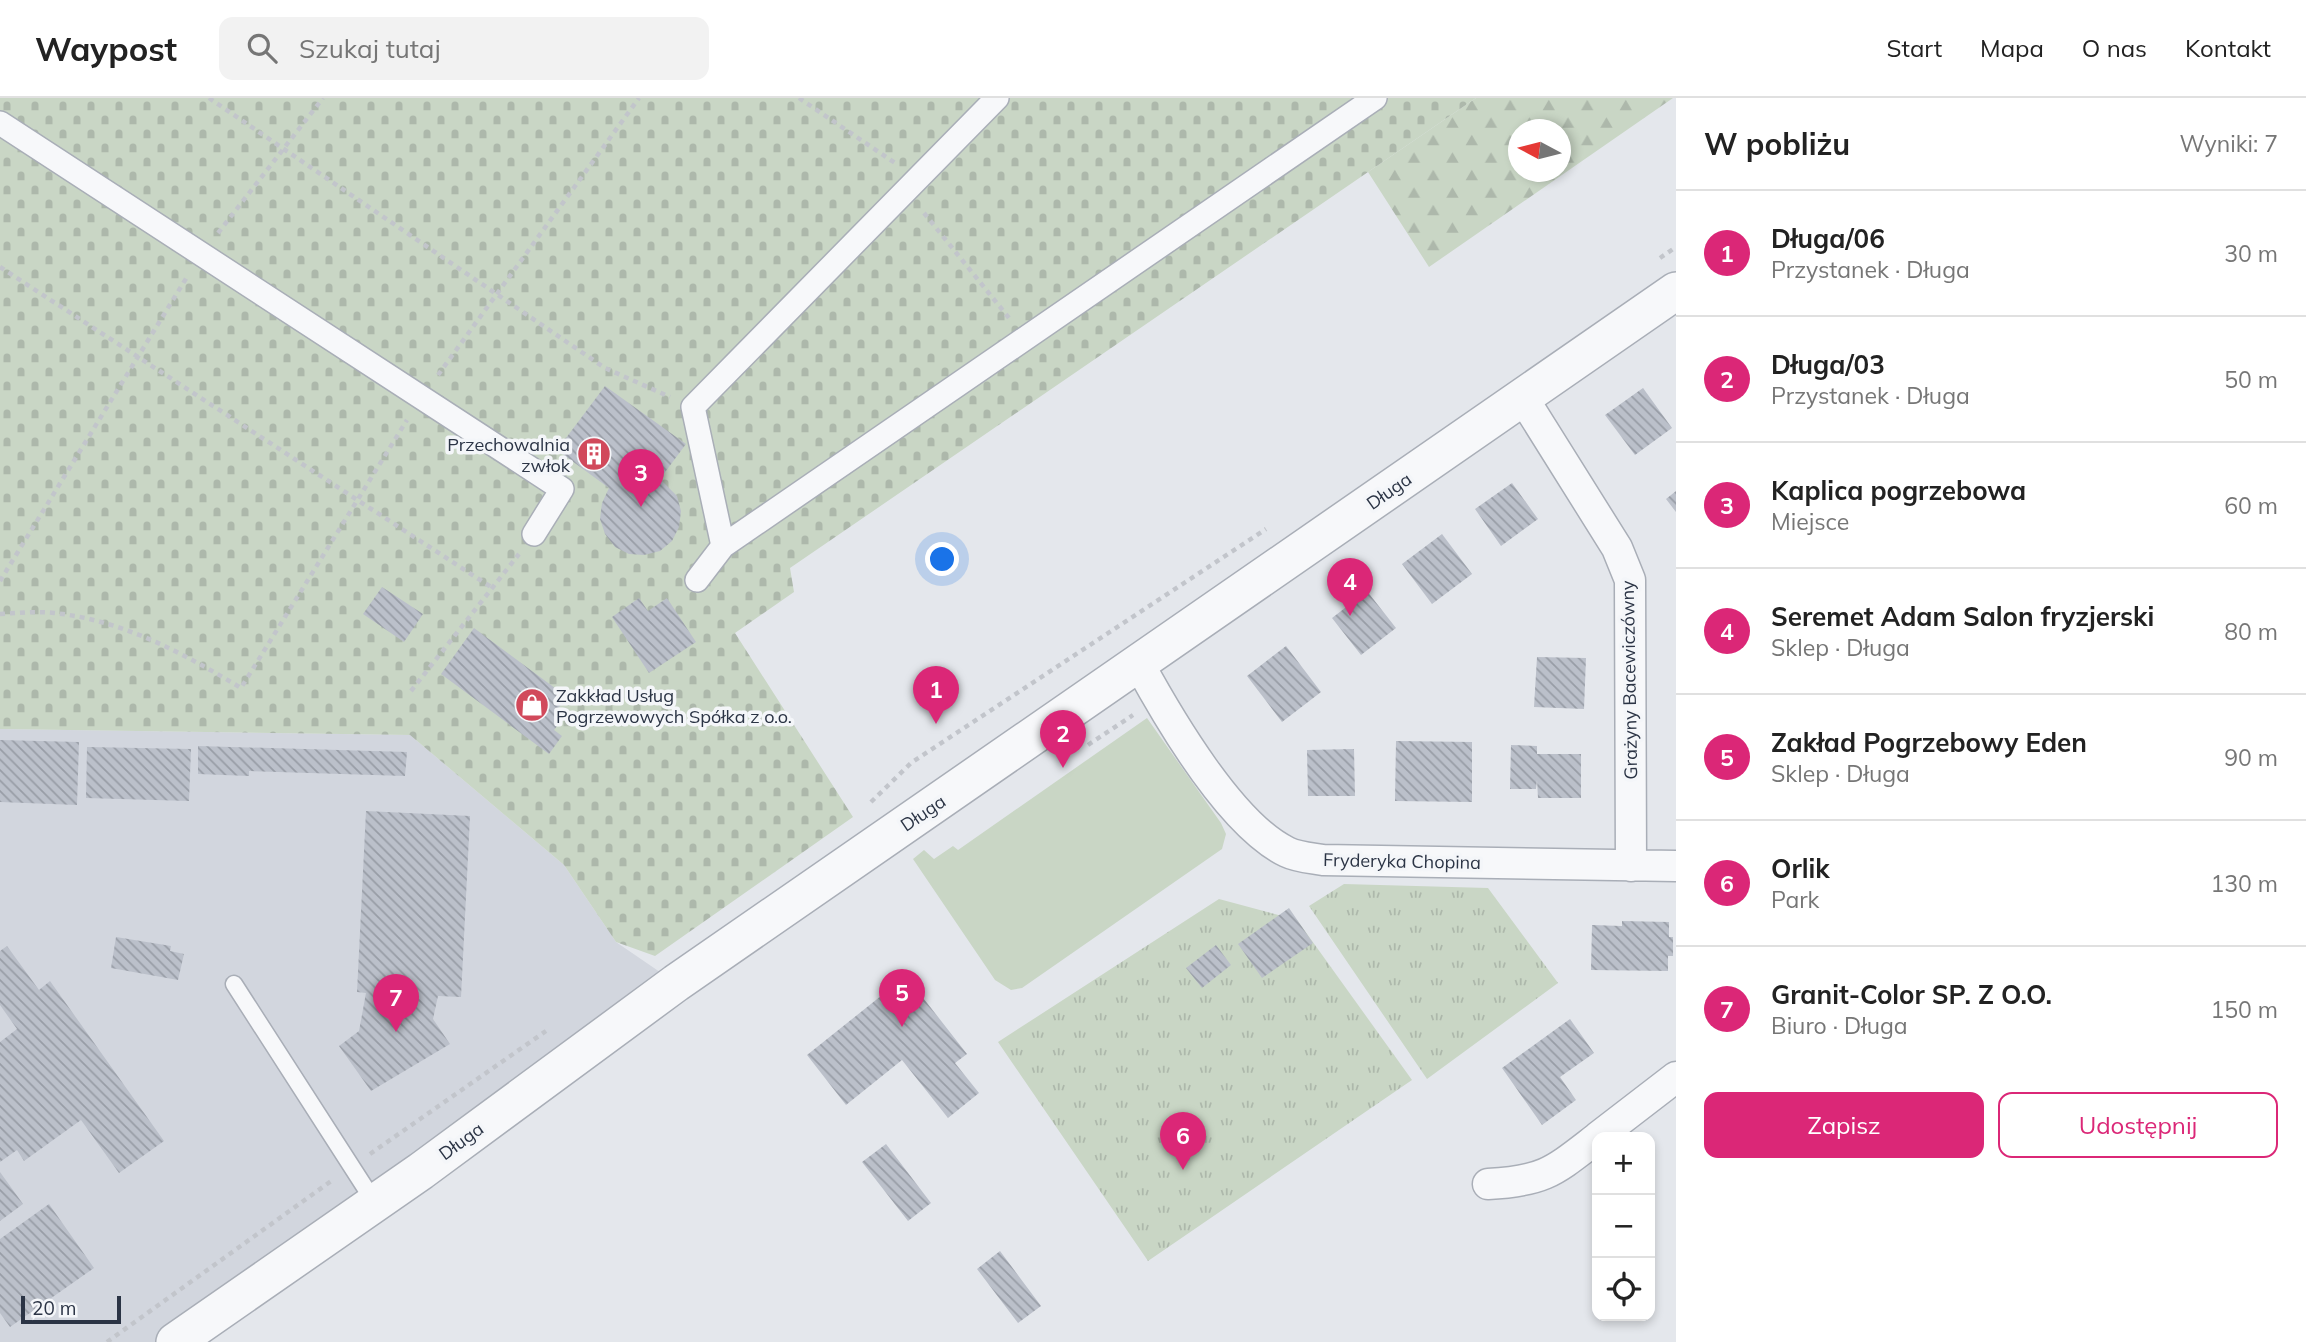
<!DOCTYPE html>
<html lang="pl">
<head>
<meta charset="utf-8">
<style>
	:root { --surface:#fff; --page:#f2f2f2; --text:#222; --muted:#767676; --line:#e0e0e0; --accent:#db2777 }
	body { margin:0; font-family:Mulish,sans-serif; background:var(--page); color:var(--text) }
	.controls { position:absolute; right:21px; bottom:21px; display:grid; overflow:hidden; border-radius:14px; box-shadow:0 4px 10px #0003 }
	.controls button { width:63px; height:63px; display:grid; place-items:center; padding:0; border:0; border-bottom:2px solid var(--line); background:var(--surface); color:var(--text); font:35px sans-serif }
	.compass { position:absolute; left:1508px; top:21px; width:63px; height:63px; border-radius:50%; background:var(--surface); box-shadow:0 4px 10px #0003; rotate:277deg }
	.scale { position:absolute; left:21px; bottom:18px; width:100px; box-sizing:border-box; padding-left:7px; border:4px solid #2b3445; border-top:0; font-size:19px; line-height:24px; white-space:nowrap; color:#2b3445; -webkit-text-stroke:5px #f4f6f9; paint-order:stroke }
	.you { position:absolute; left:943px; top:462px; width:24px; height:24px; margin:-18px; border:5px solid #fff; border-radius:50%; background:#1a73e8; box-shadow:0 0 0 10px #1a73e833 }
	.badge { display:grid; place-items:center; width:46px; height:46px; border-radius:50%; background:var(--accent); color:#fff; font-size:23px; font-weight:700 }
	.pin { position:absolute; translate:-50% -58px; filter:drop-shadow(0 2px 4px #0008) }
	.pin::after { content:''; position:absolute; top:37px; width:24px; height:21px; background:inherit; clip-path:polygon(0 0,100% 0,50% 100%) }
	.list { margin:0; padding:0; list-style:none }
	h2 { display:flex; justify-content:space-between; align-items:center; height:91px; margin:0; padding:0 28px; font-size:30px }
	h2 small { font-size:23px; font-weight:400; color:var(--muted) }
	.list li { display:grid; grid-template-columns:46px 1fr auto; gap:21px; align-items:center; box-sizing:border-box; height:126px; padding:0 28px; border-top:2px solid var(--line) }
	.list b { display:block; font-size:26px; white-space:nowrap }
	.list p { margin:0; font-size:23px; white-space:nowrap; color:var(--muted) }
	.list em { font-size:23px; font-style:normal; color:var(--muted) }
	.actions { display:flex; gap:14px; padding:21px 28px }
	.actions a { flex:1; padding:16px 0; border:2px solid var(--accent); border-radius:14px; text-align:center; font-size:24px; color:var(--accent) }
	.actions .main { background:var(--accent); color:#fff }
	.icon { flex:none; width:38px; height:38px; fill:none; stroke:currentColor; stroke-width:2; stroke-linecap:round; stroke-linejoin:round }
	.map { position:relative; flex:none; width:1676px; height:1244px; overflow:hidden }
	header { display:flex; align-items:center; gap:42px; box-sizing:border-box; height:98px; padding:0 35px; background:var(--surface); border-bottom:2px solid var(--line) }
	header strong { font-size:33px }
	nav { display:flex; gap:38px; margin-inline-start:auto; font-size:24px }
	.search { width:490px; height:63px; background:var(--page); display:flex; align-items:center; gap:18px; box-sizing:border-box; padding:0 24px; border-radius:14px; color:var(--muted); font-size:26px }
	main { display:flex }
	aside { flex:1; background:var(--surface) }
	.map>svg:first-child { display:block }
	.built { fill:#d2d6de }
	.green { fill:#c9d6c5 }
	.forest { fill:url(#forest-firs); fill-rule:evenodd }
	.cemetery { fill:url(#cemetery-stones) }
	.park { fill:url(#park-tufts) }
	.building { fill:url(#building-back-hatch) }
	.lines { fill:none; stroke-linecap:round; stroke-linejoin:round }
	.service-casing { stroke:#a9aeb7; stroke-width:19 }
	.pedestrian-casing { stroke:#a9aeb7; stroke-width:26 }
	.minor-casing { stroke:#a9aeb7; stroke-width:33 }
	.tertiary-casing { stroke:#a9aeb7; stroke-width:40 }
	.path { stroke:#c2c5cb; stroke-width:4.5; stroke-dasharray:5 5; stroke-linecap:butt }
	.service { stroke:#f7f8fa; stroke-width:16 }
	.pedestrian { stroke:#f7f8fa; stroke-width:23 }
	.minor { stroke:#f7f8fa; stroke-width:30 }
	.tertiary { stroke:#f7f8fa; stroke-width:37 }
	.labels { text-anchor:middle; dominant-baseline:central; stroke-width:7; stroke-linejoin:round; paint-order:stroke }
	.poi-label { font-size:18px; fill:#2b3445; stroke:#f4f6f9; text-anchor:end }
	.street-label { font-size:18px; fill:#2b3445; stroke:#f4f6f9 }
</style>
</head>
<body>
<header>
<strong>Waypost</strong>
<div class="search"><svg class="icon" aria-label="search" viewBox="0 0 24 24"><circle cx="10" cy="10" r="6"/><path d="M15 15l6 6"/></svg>Szukaj tutaj</div>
<nav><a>Start</a><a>Mapa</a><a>O nas</a><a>Kontakt</a></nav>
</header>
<main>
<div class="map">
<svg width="1676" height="1244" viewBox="0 0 1676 1244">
	<defs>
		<pattern id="forest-firs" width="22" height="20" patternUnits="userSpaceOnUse" patternTransform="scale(1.75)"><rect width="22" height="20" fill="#c9d6c5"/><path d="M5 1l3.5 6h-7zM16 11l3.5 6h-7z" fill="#adb8ab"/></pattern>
		<pattern id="cemetery-stones" width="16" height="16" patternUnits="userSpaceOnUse" patternTransform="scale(1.75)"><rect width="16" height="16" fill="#c9d6c5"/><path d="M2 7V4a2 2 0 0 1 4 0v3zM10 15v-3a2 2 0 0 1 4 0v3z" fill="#adb8ab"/></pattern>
		<pattern id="park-tufts" width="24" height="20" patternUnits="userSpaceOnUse" patternTransform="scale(1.75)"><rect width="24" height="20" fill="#c9d6c5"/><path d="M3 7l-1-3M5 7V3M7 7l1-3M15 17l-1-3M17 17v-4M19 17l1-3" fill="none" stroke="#adb8ab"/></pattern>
		<pattern id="building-back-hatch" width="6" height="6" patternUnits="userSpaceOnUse" patternTransform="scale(1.75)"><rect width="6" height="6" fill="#bbc0ca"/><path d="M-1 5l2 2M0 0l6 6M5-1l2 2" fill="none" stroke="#989da6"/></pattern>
	</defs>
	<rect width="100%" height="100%" fill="#e4e7ec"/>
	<path class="built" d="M0,631L410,637L564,767L616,844L676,885L175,1244H0Z"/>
	<path class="green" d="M1147,620L1221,725L1226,736L1222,751L1022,890L1011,892L995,882L913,761L924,752L934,761L953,748L958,752Z"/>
	<path class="forest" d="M1476,0H1673L1429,169L1368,74ZM1518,32H1560V74H1518Z"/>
	<path class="cemetery" d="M0,0H1476L790,470L794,494L735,535L853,719L655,858L616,844L564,767L410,637L0,631Z"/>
	<path class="park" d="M1344,786L1488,790L1558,885L1427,981L1309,808Z
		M1219,801L1297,822L1412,982L1148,1163L998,944Z"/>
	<path class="building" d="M605,288L686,346L660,381L677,398L681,413L679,429L672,443L660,453L644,457L629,456L615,449L605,436L600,421L602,405L609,390L557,352Z
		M1643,290L1672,330L1635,357L1605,317Z
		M1512,385L1538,421L1501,448L1475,411Z
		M1676,393V414L1666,401Z
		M1442,436L1472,476L1432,506L1402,466Z
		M382,489L423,516L404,544L363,516Z
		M1367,493L1396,530L1361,557L1332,520Z
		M639,500L648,513L667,500L696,544L649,575L612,519Z
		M474,530L567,599L556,613L564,619L554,632L562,638L549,656L441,576Z
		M1286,548L1321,594L1282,624L1247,578Z
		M1537,559L1586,560L1584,611L1534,609Z
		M0,642L79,644L77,707L0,704Z
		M1396,643L1472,644V704L1395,703Z
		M1511,647L1537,648V656H1581V700H1538L1537,682L1536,691H1510Z
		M198,648L407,654L405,678L249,673V678L198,676Z
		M87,649L191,651L189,703L86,700Z
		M1354,651L1355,698H1308L1307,652Z
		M366,713L470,718L461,899L438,898L433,921L450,946L371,993L339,948L359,933L366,895L357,894Z
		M1289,810L1313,845L1262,880L1238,846Z
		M1622,823L1669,824V839H1673V858H1668V873L1591,872L1592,827L1622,828Z
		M116,839L171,848L170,853L184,856L178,882L111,870Z
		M1216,847L1231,867L1202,890L1186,870Z
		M7,848L39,892L50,883L164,1043L119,1075L81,1022L24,1063L17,1052L0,1064V944L17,931L0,907V853Z
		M906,878L967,956L955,965L979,995L948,1020L902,962L846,1007L807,957Z
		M1570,921L1594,955L1560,979L1576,1002L1542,1027L1502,970Z
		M886,1046L931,1105L908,1123L862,1064Z
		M0,1074L23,1106L0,1123Z
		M49,1106L94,1170L10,1229L0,1215V1141Z
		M1000,1153L1041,1208L1018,1225L977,1171Z"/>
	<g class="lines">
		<g class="service-casing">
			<path id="service" d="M234,886L375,1105"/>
		</g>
		<g class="pedestrian-casing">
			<path id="pedestrian" d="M0,25L562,391L534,436
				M723,448L693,309L997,0
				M697,482L723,448L1375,0"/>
		</g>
		<g class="minor-casing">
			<path id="minor" d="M1523,300L1617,450L1630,482L1631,768
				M1139,566C1169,621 1231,727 1287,754C1297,759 1311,760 1323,762L1676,768
				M1598,1039L1676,979
				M1488,1086C1545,1083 1554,1073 1597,1040"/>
		</g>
		<g class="tertiary-casing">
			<path id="tertiary" d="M175,1244L421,1073L676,885L1676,193"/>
		</g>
		<path class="path" d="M209,0L605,270L670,299
			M799,0L895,65
			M924,115L1009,220
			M218,135L323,0
			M1660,160L1676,149
			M0,169L494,491
			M438,277L639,0
			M0,483L187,179
			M0,516C18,515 36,513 54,515C122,522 183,555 241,590L407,322
			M411,593L519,456
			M1088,647L1133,617
			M871,704L911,665L1266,431
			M370,1056L546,933
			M107,1244L334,1081"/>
		<use href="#service" class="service"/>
		<use href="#pedestrian" class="pedestrian"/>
		<use href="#minor" class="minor"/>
		<use href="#tertiary" class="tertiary"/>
	</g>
	<defs>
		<g id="building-disc" transform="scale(1.75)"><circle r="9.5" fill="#d1495b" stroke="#f4f6f9"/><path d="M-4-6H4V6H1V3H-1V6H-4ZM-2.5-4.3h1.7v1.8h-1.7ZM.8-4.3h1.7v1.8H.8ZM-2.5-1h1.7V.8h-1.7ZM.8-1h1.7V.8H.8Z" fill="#fff"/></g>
		<g id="shop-disc" transform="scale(1.75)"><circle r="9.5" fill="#d1495b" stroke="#f4f6f9"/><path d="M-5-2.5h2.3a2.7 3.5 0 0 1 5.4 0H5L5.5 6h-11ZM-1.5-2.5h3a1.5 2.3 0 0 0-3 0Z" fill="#fff"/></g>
	</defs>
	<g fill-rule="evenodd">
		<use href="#building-disc" x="594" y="356"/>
		<use href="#shop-disc" x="532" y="607"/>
	</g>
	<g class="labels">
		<g class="poi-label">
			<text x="570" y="346">Przechowalnia<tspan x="570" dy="21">zwłok</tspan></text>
			<text x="556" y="597" text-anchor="start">Zakkład Usług<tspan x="556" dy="21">Pogrzewowych Spółka z o.o.</tspan></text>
		</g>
		<g class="street-label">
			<text transform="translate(1389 393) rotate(-35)">Długa</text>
			<text transform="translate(1629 582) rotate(-91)">Grażyny Bacewiczówny</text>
			<text transform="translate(923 715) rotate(-34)">Długa</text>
			<text transform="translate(1402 763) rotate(1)">Fryderyka Chopina</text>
			<text transform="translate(461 1043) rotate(-36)">Długa</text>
		</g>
	</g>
</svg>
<div class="controls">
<button>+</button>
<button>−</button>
<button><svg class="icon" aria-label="locate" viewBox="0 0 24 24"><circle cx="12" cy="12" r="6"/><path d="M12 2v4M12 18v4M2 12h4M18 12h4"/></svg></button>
</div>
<svg class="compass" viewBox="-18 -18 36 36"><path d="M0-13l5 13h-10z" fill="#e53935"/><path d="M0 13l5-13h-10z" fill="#767676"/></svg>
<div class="scale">20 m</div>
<div class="you"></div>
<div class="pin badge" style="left:936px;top:626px">1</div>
<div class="pin badge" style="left:1063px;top:670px">2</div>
<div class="pin badge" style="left:641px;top:409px">3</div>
<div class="pin badge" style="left:1350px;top:518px">4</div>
<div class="pin badge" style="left:902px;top:929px">5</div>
<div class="pin badge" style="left:1183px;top:1072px">6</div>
<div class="pin badge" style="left:396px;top:934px">7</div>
</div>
<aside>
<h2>W pobliżu<small>Wyniki: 7</small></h2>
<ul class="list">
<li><span class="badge">1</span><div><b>Długa/06</b><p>Przystanek · Długa</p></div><em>30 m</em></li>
<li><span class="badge">2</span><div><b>Długa/03</b><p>Przystanek · Długa</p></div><em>50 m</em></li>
<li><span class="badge">3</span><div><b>Kaplica pogrzebowa</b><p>Miejsce</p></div><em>60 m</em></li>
<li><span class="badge">4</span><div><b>Seremet Adam Salon fryzjerski</b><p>Sklep · Długa</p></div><em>80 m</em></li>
<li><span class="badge">5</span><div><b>Zakład Pogrzebowy Eden</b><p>Sklep · Długa</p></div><em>90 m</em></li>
<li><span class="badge">6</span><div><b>Orlik</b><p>Park</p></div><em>130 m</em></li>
<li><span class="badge">7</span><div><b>Granit-Color SP. Z O.O.</b><p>Biuro · Długa</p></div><em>150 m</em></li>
</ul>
<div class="actions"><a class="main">Zapisz</a><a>Udostępnij</a></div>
</aside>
</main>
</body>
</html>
